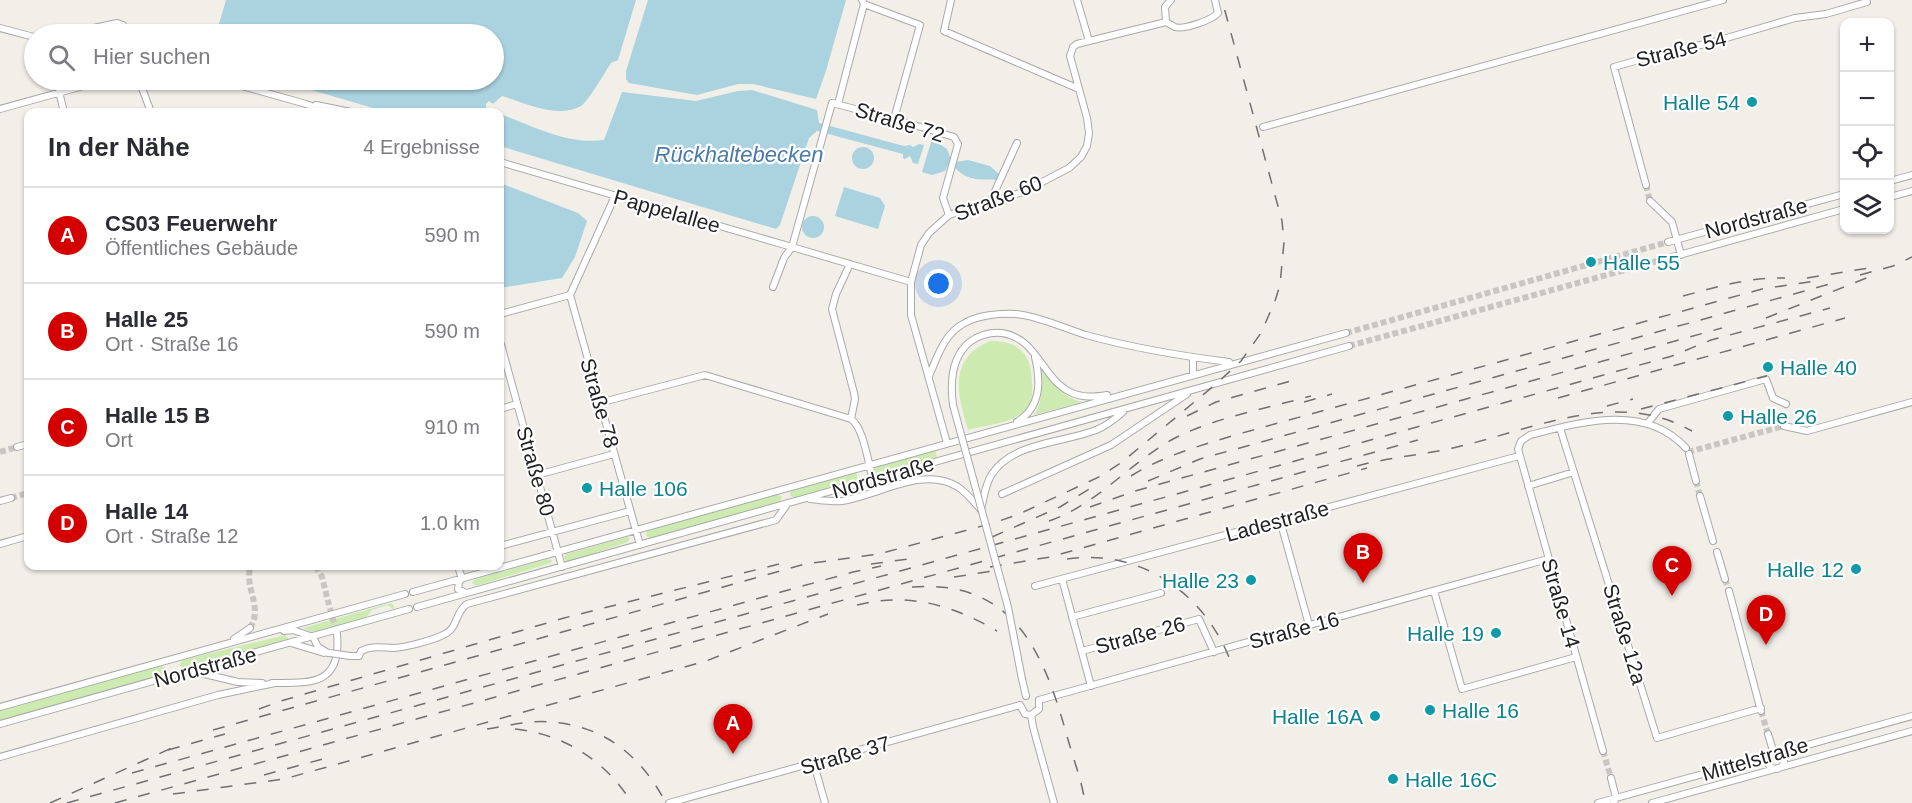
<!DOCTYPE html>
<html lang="de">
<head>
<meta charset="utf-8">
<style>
	:root { --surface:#fff; --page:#f2f2f3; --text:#2b2b33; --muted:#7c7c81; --line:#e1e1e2; --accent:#d40000 }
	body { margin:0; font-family:Arial,sans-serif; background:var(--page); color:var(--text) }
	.controls { position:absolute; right:18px; top:18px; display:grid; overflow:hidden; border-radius:12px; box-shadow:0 2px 4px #0004 }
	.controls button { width:54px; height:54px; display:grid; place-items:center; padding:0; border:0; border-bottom:2px solid var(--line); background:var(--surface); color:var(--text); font:30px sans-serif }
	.you { position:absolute; left:939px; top:284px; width:21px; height:21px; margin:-15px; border:4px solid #fff; border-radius:50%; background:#1a73e8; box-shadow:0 0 0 9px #1a73e833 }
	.badge { display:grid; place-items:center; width:39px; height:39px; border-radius:50%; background:var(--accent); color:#fff; font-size:20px; font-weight:700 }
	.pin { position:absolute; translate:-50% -50px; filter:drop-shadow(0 2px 3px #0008) }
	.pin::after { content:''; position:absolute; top:32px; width:21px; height:18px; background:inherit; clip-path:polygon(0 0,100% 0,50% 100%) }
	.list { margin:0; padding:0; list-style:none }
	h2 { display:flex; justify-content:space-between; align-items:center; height:78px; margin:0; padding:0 24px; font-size:26px }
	h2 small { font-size:20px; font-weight:400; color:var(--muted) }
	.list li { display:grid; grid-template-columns:39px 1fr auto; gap:18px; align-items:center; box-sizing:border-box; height:96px; padding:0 24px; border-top:2px solid var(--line) }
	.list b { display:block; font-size:22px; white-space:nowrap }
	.list p { margin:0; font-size:20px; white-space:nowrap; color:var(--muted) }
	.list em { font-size:20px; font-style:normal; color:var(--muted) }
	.icon { flex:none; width:33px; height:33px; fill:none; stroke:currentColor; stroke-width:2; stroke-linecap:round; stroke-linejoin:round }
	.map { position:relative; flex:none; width:1912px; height:803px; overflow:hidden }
	.search { position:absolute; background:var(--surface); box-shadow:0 2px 4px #0004; left:24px; top:24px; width:480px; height:66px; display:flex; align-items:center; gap:15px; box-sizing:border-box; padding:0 21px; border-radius:33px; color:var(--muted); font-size:22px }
	.panel { position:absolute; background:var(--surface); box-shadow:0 2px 4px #0004; left:24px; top:108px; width:480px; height:462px; border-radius:12px }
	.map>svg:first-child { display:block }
	.grass { fill:#cdebb0 }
	.water { fill:#aad3df }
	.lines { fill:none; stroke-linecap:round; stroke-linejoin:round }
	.minor-tunnel { stroke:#c8c6c1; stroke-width:6; stroke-dasharray:6 3; stroke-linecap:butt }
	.minor-casing { stroke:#a9a9a9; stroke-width:8 }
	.minor { stroke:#fff; stroke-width:6 }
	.rail { stroke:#707070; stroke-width:1.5; stroke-dasharray:12 12; stroke-linecap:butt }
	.minor-bridge-casing { stroke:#a9a9a9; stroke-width:8; stroke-linecap:butt }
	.minor-bridge { stroke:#fff; stroke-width:6 }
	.culture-dot { fill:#0f9aa8; stroke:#fff; stroke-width:2 }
	.labels { text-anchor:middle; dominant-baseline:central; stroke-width:4.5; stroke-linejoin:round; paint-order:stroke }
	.street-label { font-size:21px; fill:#222; stroke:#fff }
	.culture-label { font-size:21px; fill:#0d838f; stroke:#fff; text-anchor:start }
	.water-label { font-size:22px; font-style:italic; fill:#4a7aab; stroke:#fff }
</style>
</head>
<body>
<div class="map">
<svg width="1912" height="803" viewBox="0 0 1912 803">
	<rect width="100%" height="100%" fill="#f2efe9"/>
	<path class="grass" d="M991,341C1020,341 1032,355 1032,384C1033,394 1032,403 1025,410C1012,424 985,425 968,430C957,395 948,357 991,341Z
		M1040,366C1051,383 1062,397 1082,402L1034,415C1044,400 1042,383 1040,366Z
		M935,450L937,457L876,474L874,467Z
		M856,472L858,479L794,498L790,495L791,490Z
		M777,494L782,497L780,502L650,538L646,536L647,530Z
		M627,537L630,538L628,542L567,562L564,558L566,554Z
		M548,559L552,560L551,563L476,586L472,583L475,579Z
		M391,603L394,606V610L388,605L372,610L365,619L314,633L303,628Z
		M285,635L289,639L183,668L179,665L183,660Z
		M161,665L166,669L164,674L0,720V710Z"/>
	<path class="water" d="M226,0H636L618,60L611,63C605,72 588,102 581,106C558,119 525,103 502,96L493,104L489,101L486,104V109L495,112H387L277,80H494V34H216Z
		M648,0H846L826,71L816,99L753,84H738L697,95L629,83L626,79V71Z
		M752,90L817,110L819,123L904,146L910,145L913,147L919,144L924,145L918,164L913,163L910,156L905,159L903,158V154L817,131L809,138L780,225L776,229L500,146V114C533,126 567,145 604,140L622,92L696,101L738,91Z
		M935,141L947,149L951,159L945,171L932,175L922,172L931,142Z
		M852 158a11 11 0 1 1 22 0a11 11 0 1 1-22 0Z
		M968,160L990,166L1000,175L998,180C981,179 969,182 955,168L956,162Z
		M500,183L578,213L587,221L575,257L562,278L500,288Z
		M844,187L880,198L885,206L878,229L835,216Z
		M802 227a11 11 0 1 1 22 0a11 11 0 1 1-22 0Z"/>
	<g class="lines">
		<path class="minor-tunnel" d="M1646,185L1650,201
			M1346,333L1668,242
			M1349,346L1672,257
			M0,452L17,447
			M1688,452L1784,426
			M1696,481L1700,496
			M11,498L28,493
			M316,566L322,577L329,605
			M1725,579L1729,591
			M330,608L337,634
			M250,628C264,607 243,587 251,566
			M1761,711L1768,734
			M1603,751L1611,778"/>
		<g class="minor-casing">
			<path id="minor" d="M951,0L944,31L1079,89
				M1077,0L1089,41
				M864,4L920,25L894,119
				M1166,22L1165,7L1171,0
				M0,28L34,37
				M66,34L117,23L123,25L128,34
				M31,68L34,49
				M134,80L142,83L152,80
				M221,80L306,104L327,112
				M140,83L151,112
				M59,92L64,112
				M838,104L864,4L862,0
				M316,105L351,112
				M0,109L105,80
				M1263,127L1723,0
				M500,162L792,247L784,258L773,287
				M1890,181L1912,175
				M1646,185L1614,67L1674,50L1706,44L1795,18L1826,14L1867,2
				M1890,197L1912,191
				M1650,201L1672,222L1681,255
				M990,202L1017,143
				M1668,242L1844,194
				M1672,257L1844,209
				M850,264L836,294L832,309L854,393L855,399L851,419
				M911,282L792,247L832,103L894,119L954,137L958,144L943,198L949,215
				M570,295L640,545
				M500,314L570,295L615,196
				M500,341L562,567
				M1193,375V357
				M929,376C937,358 944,334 963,324C977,315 1000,313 1016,314C1035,315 1067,329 1086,335C1133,348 1181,356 1229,362
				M599,403L705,375L851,419C864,428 868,463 873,480
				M953,405C950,382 951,356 971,341C980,335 991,332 1002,333C1037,338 1042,378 1070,392C1082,398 1094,397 1107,395
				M500,409L517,404
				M1017,422C1041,407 1041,383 1035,357
				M1647,424L1659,409L1766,379L1773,398L1786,404
				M1784,426L1807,431L1912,402
				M1560,428L1657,738L1761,708
				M947,443L911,315V282L921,245L929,233L949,215L1023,192L1069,168L1081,157L1087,146L1089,133L1087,118L1070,56L1073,47L1077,44L1166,22C1167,22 1174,27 1175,27C1184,30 1212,20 1218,13L1215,0
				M17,447L28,444
				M1689,454L1696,481
				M537,475L614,454
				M1528,486L1574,472
				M1002,494L1111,445L1187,394
				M1700,496L1713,541
				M810,499C820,500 832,502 842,501C878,496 923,465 958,487C967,493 974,502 981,510
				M0,501L11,498
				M981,509C984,498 985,484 992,474C1013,442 1063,443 1096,430C1106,426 1115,419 1123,412
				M1280,520L1309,625
				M0,544L28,536
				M500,546L630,511
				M1717,552L1725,579
				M458,566L462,579L459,582L458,589L466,593
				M1062,579L1091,686
				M1035,586L1519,456
				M1434,591L1462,689L1576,657
				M1729,591L1761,711
				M413,592L1346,333
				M417,607L1349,346
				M1072,617L1161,593
				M284,631L293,630L313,637L318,647L328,653
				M234,639L250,628
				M291,643L324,653
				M1082,651L1199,619L1214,652
				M350,656H359L361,651C372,645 382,648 394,648C407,647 434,640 445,634C458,628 455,612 467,604L776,520L788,503
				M192,671L238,682L262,683
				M1022,679L1026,696
				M272,683C310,683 342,686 337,634
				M1039,700L1548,559
				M1020,705L1025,714L1031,715
				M0,707L405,594
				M1031,715L1033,727L1054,803
				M1031,715L1039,709V700
				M0,724L409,609
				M1768,734L1774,754
				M1603,751L1518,449L1521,441L1530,435C1581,422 1645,403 1686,448
				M1768 761a8 8 0 1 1 16 0a8 8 0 1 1-16 0Z
				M0,757L218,695L275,683
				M814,764L825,803
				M1611,778L1616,798L1614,803
				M669,803L1020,705
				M1598,803L1912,716
				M1652,803L1912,731"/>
		</g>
		<use href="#minor" class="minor"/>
		<path class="rail" d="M1860,275L1893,266L1912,257
			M1807,278L1869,268
			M1683,296C1717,287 1749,277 1785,278
			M1766,318L1869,277
			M1558,398L1845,318
			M1304,402L1332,394
			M1607,406L1633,399
			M1641,409L1767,376
			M1187,416L1216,402L1298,379
			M1357,466C1390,457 1424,455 1457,447C1535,429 1616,388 1692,431
			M1131,476C1163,456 1199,446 1235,435L1762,289L1816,281
			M1148,481L1200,459L1837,282
			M1090,507L1135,491L1722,328
			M1049,521C1097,505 1130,462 1175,438C1214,418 1268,408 1311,396
			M992,537L1060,507L1091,488
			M1067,559C1142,548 1207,595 1232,665
			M871,564L916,558
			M990,567L1050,557L1367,468
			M954,577L999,570
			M912,587C1014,579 1044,653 1067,736C1073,758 1082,781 1085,803
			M857,605C908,592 953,605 997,631
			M259,709L281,701L564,618L787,562
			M487,729C507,726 530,720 551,722C605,726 641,756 666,803
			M515,729C564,734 606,761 632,803
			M213,730L805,564L879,554L993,523L1017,515L1101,476L1122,462L1216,384L1241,361L1261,333L1275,301L1280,285L1284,242L1282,221L1222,0
			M168,750L225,734
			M132,773L853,572L881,566
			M264,775L330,757
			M173,794L284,779L706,661L828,614
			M50,803L174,747
			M67,803L1672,356L1711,340L1830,308
			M115,803L1418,440"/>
		<g class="minor-bridge-casing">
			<path id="minor-bridge" d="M953,405L1008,607L1022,679
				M330,653L350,656"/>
		</g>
		<use href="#minor-bridge" class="minor-bridge"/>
	</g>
	<g class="culture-dot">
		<circle cx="1752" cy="102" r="6"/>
		<circle cx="1591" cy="262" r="6"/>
		<circle cx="1768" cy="367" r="6"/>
		<circle cx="1728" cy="416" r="6"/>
		<circle cx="587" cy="488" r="6"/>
		<circle cx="1856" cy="569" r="6"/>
		<circle cx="1251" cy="580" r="6"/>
		<circle cx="1496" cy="633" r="6"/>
		<circle cx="1430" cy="710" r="6"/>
		<circle cx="1375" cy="716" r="6"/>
		<circle cx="1393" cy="779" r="6"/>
	</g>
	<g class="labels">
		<g class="street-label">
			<text transform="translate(1681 49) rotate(-14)">Straße 54</text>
			<text transform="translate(900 122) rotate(17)">Straße 72</text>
			<text transform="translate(998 198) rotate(-21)">Straße 60</text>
			<text transform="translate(667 211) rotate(16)">Pappelallee</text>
			<text transform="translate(1756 218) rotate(-15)">Nordstraße</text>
			<text transform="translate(600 403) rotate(74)">Straße 78</text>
			<text transform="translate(536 471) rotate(74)">Straße 80</text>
			<text transform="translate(883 477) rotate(-16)">Nordstraße</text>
			<text transform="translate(1277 521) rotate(-15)">Ladestraße</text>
			<text transform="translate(1561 603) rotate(74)">Straße 14</text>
			<text transform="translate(1294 630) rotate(-15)">Straße 16</text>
			<text transform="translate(1625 634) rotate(73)">Straße 12a</text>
			<text transform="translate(1140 635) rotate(-15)">Straße 26</text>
			<text transform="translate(205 667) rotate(-15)">Nordstraße</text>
			<text transform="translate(845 755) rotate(-16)">Straße 37</text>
			<text transform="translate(1755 759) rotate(-16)">Mittelstraße</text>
		</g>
		<g class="culture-label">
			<text x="1740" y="102" text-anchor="end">Halle 54</text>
			<text x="1603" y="262">Halle 55</text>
			<text x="1780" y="367">Halle 40</text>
			<text x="1740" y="416">Halle 26</text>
			<text x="599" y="488">Halle 106</text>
			<text x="1844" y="569" text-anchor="end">Halle 12</text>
			<text x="1239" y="580" text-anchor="end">Halle 23</text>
			<text x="1484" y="633" text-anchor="end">Halle 19</text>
			<text x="1442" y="710">Halle 16</text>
			<text x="1363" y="716" text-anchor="end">Halle 16A</text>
			<text x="1405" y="779">Halle 16C</text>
		</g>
		<g class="water-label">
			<text x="739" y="154">Rückhaltebecken</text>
		</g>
	</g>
</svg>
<div class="controls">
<button>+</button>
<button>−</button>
<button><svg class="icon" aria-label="locate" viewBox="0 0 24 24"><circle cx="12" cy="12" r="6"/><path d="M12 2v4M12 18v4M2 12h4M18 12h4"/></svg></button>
<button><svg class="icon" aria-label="layers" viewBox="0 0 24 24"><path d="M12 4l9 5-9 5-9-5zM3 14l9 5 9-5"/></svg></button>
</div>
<div class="you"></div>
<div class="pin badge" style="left:733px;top:754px">A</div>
<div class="pin badge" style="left:1363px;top:583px">B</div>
<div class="pin badge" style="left:1672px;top:596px">C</div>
<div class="pin badge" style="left:1766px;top:645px">D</div>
<div class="search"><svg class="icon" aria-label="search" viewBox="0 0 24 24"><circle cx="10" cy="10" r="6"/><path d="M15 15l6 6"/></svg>Hier suchen</div>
<section class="panel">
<h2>In der Nähe<small>4 Ergebnisse</small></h2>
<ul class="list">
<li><span class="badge">A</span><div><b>CS03 Feuerwehr</b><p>Öffentliches Gebäude</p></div><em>590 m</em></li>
<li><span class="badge">B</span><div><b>Halle 25</b><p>Ort · Straße 16</p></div><em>590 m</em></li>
<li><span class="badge">C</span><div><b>Halle 15 B</b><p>Ort</p></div><em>910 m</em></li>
<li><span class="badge">D</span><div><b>Halle 14</b><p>Ort · Straße 12</p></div><em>1.0 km</em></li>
</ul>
</section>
</div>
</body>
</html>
